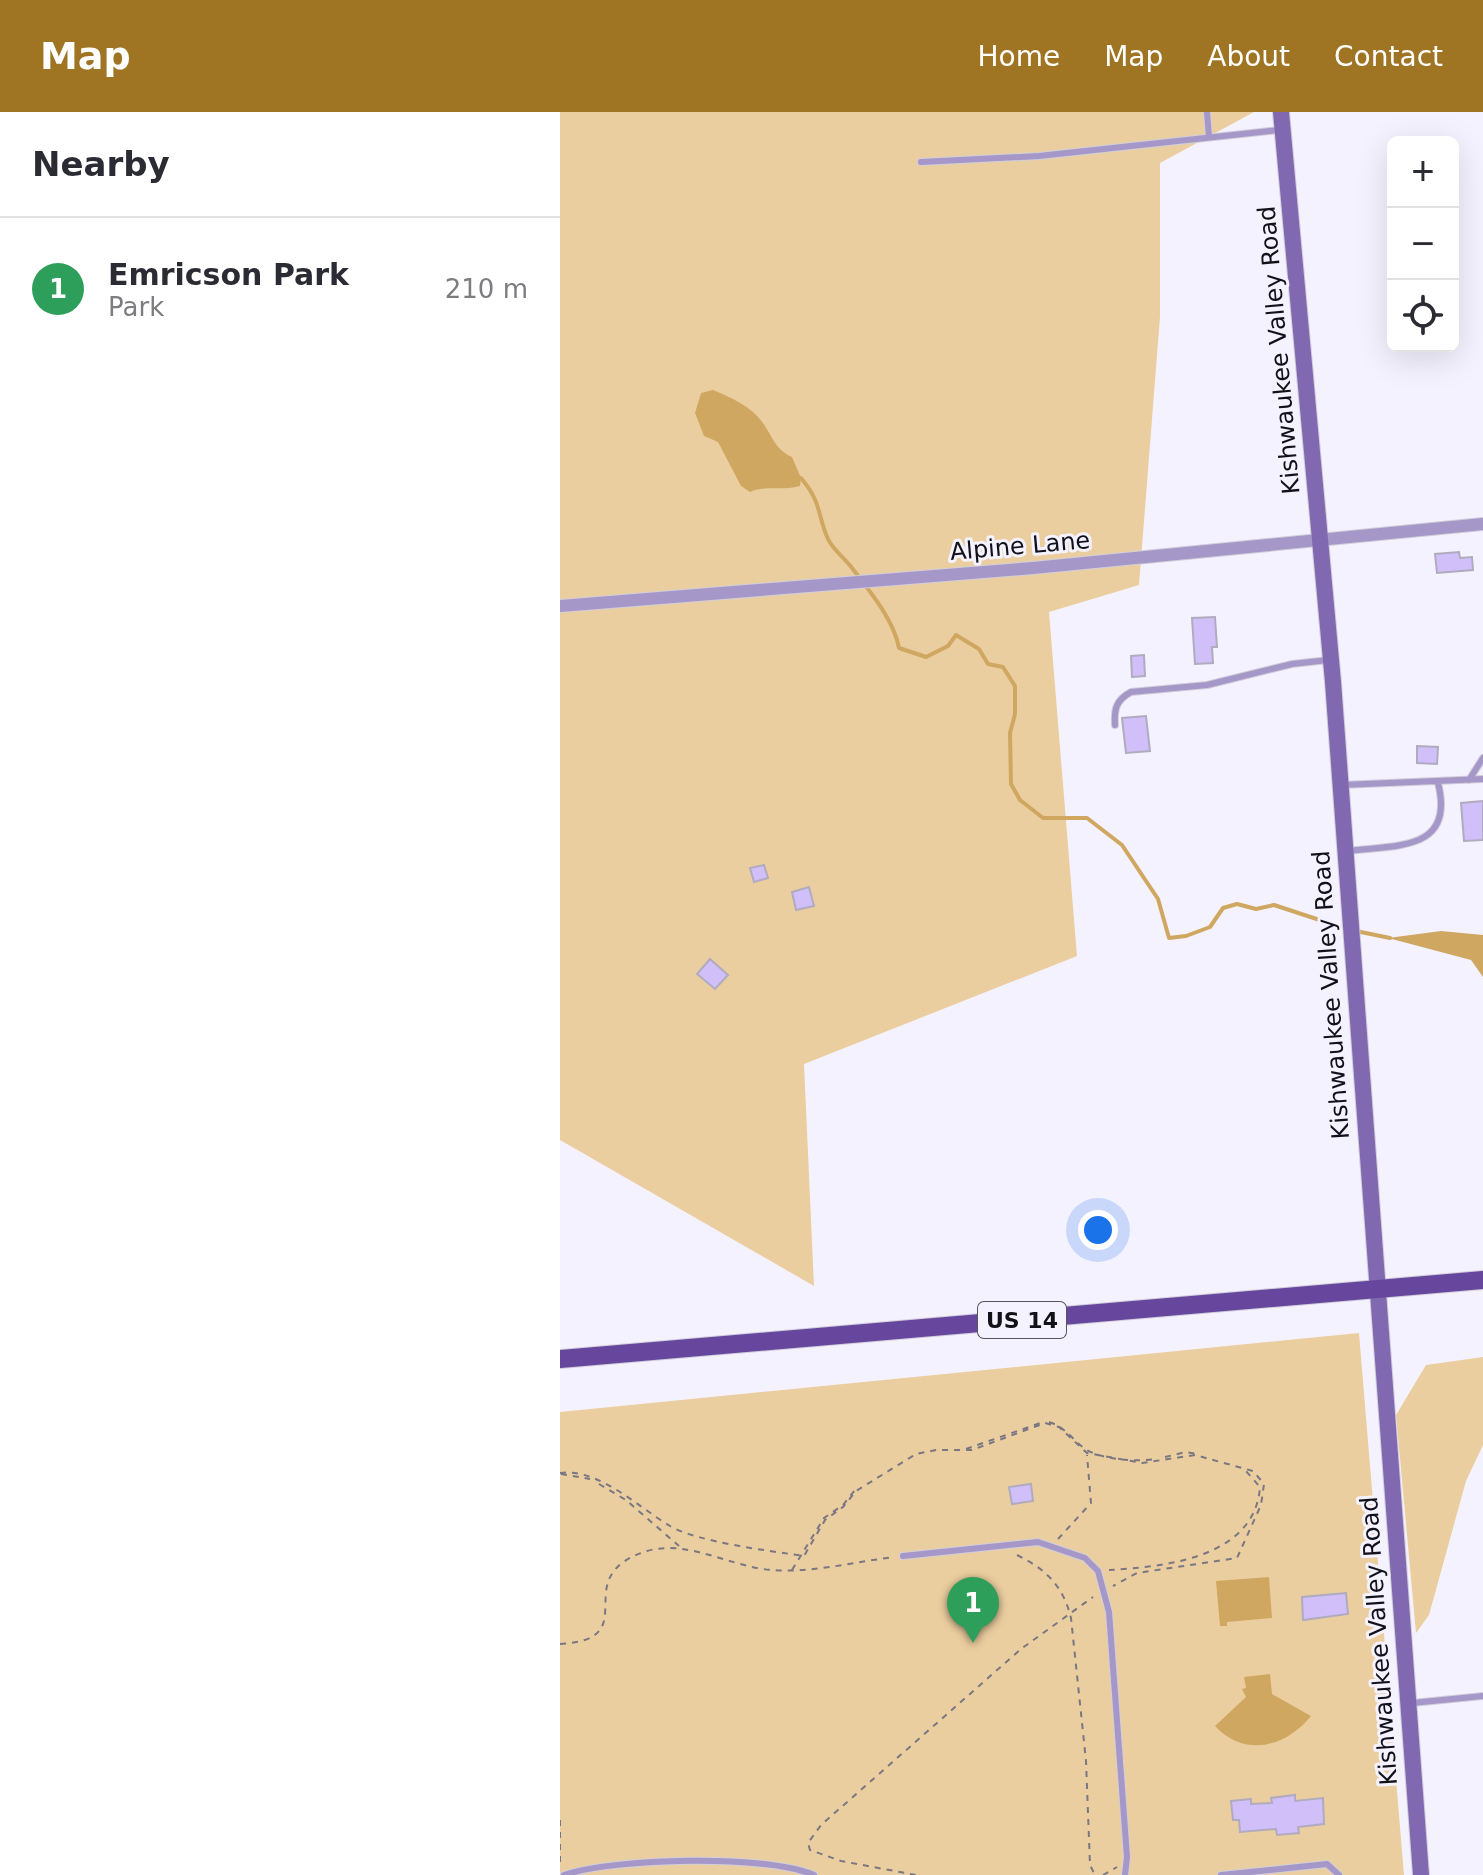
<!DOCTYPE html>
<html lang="en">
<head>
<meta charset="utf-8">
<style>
	:root { --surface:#fff; --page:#f2f2f3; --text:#2b2b33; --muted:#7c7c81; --line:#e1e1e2; --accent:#9f7524 }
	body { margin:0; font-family:"DejaVu Sans",sans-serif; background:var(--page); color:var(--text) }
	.controls { position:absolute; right:24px; top:24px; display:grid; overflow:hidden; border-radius:12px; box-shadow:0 8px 32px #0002 }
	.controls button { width:72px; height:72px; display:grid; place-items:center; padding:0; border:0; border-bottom:2px solid var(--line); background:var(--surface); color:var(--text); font:40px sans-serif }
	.you { position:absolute; left:538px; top:1118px; width:28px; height:28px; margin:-20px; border:6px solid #fff; border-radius:50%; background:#1a73e8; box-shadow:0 0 0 12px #1a73e833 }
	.badge { display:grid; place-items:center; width:52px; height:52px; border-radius:50%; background:var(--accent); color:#fff; font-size:26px; font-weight:700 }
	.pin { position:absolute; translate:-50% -66px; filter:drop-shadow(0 2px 4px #0008) }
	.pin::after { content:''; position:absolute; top:42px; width:28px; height:24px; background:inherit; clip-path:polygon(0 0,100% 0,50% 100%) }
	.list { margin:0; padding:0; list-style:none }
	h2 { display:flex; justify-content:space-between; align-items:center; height:104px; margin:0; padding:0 32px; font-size:34px }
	h2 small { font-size:26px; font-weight:400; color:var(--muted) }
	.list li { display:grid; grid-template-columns:52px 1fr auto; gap:24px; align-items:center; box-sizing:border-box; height:144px; padding:0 32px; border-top:2px solid var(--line) }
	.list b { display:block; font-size:30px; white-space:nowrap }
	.list p { margin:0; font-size:26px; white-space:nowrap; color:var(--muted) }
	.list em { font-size:26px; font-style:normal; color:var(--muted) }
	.icon { flex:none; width:44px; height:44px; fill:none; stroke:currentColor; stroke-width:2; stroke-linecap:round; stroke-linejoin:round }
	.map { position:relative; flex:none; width:923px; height:1763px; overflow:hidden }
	header { display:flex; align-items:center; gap:48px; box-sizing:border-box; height:112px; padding:0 40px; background:var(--accent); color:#fff }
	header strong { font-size:38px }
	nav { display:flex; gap:44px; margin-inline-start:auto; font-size:28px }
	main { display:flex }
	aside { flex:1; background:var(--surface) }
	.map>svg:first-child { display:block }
	.green { fill:#ebce9f }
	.water { fill:#cfa761 }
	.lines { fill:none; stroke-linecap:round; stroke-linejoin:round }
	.stream { stroke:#cfa761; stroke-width:4 }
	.building { fill:#d0bff8; stroke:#b0abbf; stroke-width:2 }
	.lane-casing { stroke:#d1ceda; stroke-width:8 }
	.street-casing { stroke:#d1ceda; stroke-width:14 }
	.secondary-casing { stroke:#d1ceda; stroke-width:18 }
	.primary-casing { stroke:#d1ceda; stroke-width:20 }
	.path { stroke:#7a7782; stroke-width:2; stroke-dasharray:6 6; stroke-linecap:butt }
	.lane { stroke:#a597c8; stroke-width:6 }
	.street { stroke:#a597c8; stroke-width:12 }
	.secondary { stroke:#8069b0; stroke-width:16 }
	.primary { stroke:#67479e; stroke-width:18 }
	.labels { text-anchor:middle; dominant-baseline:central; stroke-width:6; stroke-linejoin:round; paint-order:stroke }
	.shield { fill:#f5f2ff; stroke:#56545d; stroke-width:2 }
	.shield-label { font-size:22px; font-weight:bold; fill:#121018 }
	.street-label { font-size:24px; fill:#121018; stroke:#f5f2ff }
</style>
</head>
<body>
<header>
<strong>Map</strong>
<nav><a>Home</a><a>Map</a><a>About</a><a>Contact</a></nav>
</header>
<main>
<aside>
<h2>Nearby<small></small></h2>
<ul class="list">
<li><span class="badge" style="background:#2e9e5b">1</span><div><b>Emricson Park</b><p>Park</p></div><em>210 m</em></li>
</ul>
</aside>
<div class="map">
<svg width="923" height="1763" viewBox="0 0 923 1763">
	<rect width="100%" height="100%" fill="#f5f2ff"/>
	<path class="green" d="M0,0H694L600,51V205L579,473L489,500L517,844L244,952L254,1174L0,1028Z
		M799,1221L844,1763H0V1300Z
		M923,1245V1333L906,1369L869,1503L856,1521L836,1303L866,1253Z"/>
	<path class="water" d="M153,278C172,286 191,294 203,311C214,327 215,337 232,345L241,366L240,374C222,379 206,373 190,380L181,374L158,330L144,324L135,301L141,281Z
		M881,819L923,823V865L911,848L828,826Z
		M709,1465L712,1506L667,1510V1514H660L656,1469Z
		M710,1562L712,1582L751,1604C726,1635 685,1646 655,1614L686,1585L682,1577L686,1576L684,1565Z"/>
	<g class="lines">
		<path class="stream" d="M241,366C262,391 257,402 268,427C273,438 285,446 292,456C309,478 334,508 339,536L366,545L388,534L396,523L419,537L428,552L443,555L455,574V602L450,621L451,672L460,688L483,706H527L562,733L598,787L609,826L626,824L650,815L663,796L677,792L696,797L714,793L787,817
			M796,819L830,826"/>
	</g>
	<path class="building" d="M899,440L900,446L912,445L913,458L877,461L875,442Z
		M655,505L657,535H652L653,551L635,552L632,506Z
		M584,543L585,564L572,565L571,544Z
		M586,604L590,639L566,641L562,606Z
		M857,634L878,635L877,652L857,651Z
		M923,689V728L904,729L901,691Z
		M204,753L208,766L194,770L190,756Z
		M249,775L254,794L236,798L232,780Z
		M150,847L168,863L155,877L137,862Z
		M471,1372L473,1389L452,1392L449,1375Z
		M786,1481L788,1502L743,1508L742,1485Z
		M735,1683V1689L763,1686L764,1712L738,1715L739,1721L717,1723L716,1717L680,1720L679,1708H673L671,1689L691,1687V1692L712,1691L711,1686Z"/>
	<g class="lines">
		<g class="lane-casing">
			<path id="lane" d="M647,0L649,25
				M361,50L479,44L719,18
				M555,613C554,597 556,588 571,580L647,573L732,552L768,548
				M909,668L923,646
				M781,673L923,667
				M789,739C839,733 895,738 878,671
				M343,1444L478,1430L525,1446L538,1459L549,1500L567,1745L565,1763
				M852,1591L923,1584
				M4,1763C54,1746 206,1742 254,1763
				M661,1763L767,1752L779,1763"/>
		</g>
		<g class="street-casing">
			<path id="street" d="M0,494L473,456L923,412"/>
		</g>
		<g class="secondary-casing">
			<path id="secondary" d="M721,0L773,570L861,1763"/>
		</g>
		<g class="primary-casing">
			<path id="primary" d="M0,1247L923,1168"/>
		</g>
		<path class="path" d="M489,1310C505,1315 512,1327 525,1337C543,1348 576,1350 595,1347
			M406,1337L483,1310
			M605,1345L626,1340L638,1342
			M0,1361C39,1356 78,1395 110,1414C137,1430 211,1439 244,1444L265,1408L283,1395L296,1379L356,1342L376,1338H412L485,1311L499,1315L527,1341L582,1351L635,1343L693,1359L704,1372L701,1393L677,1446L577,1461L553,1474
			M1,1362L30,1367
			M39,1372L66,1388L119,1434
			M498,1427L531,1391L527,1343
			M457,1443C487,1458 503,1474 511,1506L526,1649L530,1753L535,1763
			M232,1458L264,1406L283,1393L295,1378
			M549,1458C604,1455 695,1446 700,1375L685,1358
			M0,1532C88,1527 4,1465 87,1439C128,1427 170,1455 212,1458C252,1461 294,1450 334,1445
			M0,1708V1750
			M356,1763L281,1749L250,1738L248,1731L261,1713L461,1537L533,1485
			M543,1763L557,1755"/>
		<use href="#lane" class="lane"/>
		<use href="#street" class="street"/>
		<use href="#secondary" class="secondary"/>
		<use href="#primary" class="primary"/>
	</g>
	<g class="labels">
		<rect class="shield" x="418" y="1190" width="88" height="36" rx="6"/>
		<g class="shield-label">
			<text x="462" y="1208">US 14</text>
		</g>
		<g class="street-label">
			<text transform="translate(719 238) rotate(-95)">Kishwaukee Valley Road</text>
			<text transform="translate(460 434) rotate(-5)">Alpine Lane</text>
			<text transform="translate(771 883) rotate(-94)">Kishwaukee Valley Road</text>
			<text transform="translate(819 1529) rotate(-94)">Kishwaukee Valley Road</text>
		</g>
	</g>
</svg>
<div class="controls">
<button>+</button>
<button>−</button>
<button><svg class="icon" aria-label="locate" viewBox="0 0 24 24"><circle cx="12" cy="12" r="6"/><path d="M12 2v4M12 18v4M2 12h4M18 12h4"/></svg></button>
</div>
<div class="you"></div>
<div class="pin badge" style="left:413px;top:1531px;background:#2e9e5b">1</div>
</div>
</main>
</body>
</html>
